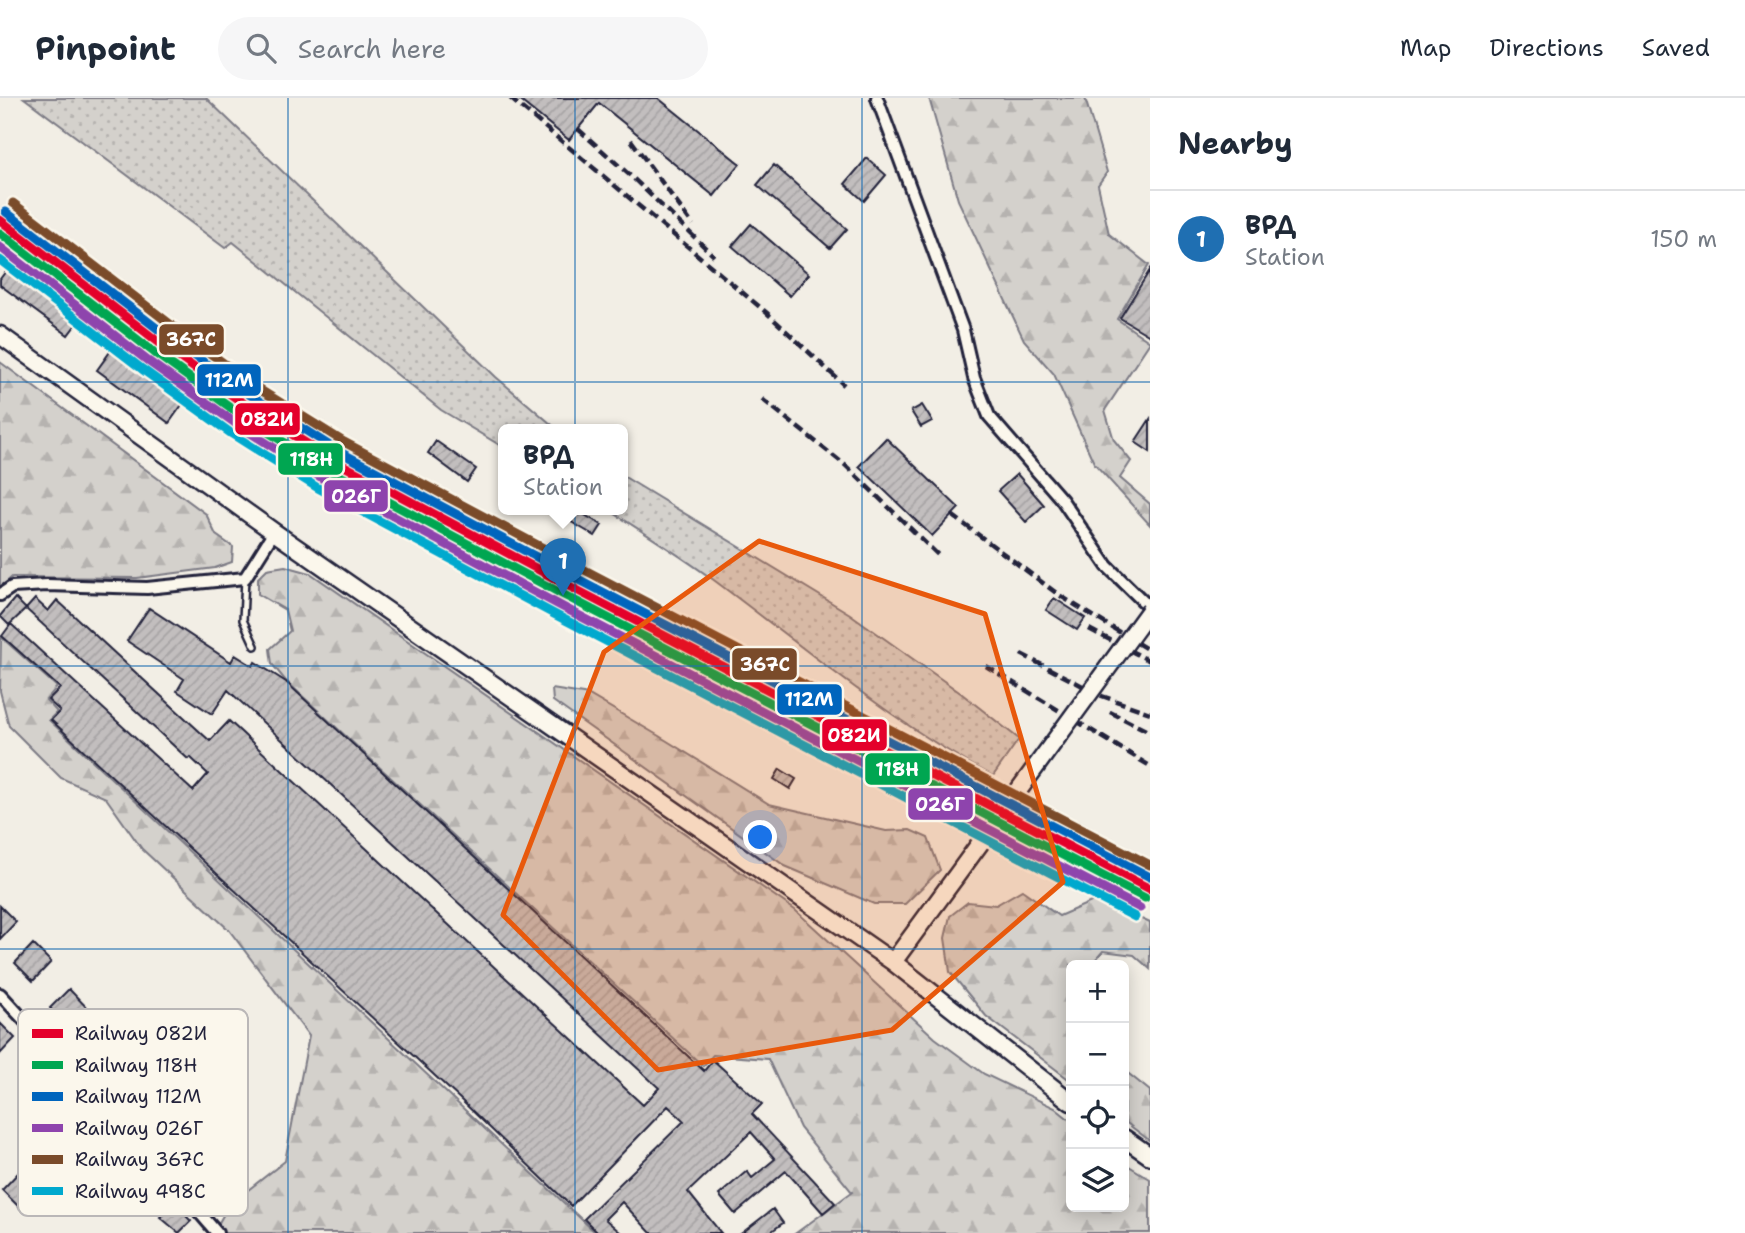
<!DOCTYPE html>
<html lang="en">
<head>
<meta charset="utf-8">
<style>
	:root { --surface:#fff; --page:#f6f6f7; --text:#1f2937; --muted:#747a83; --line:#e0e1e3; --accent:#1f6fb2 }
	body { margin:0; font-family:"Shantell Sans",sans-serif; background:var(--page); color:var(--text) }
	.controls { position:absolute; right:21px; bottom:21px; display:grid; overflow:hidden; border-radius:10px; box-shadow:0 4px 18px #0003 }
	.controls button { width:63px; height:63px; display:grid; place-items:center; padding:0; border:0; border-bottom:2px solid var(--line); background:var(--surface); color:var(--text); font:35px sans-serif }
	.you { position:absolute; left:761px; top:740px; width:24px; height:24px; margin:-18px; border:5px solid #fff; border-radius:50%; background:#1a73e8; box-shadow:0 0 0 10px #1a73e833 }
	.badge { display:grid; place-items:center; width:46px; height:46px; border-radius:50%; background:var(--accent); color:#fff; font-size:23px; font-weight:700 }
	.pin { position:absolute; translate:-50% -58px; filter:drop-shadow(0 2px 4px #0008) }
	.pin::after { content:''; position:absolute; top:37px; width:24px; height:21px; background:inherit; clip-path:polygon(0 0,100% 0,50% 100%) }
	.popup { position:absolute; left:498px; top:326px; width:130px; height:91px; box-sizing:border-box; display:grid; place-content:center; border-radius:10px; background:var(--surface); filter:drop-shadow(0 2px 5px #0005); font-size:23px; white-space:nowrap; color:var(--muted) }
	.popup b { font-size:26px; color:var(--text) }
	.popup::after { content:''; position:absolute; left:50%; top:100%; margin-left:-14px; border:14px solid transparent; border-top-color:var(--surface) }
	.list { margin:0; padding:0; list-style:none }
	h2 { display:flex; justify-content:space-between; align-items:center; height:91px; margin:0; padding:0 28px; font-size:30px }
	h2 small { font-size:23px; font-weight:400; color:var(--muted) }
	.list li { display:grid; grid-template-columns:46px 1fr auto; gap:21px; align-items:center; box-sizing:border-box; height:98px; padding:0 28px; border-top:2px solid var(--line) }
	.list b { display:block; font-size:26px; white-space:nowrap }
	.list p { margin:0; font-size:23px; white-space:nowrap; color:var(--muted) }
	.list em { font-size:23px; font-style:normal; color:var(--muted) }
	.icon { flex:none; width:38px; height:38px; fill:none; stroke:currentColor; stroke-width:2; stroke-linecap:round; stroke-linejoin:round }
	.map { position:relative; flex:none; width:1150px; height:1135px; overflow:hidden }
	header { display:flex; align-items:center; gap:42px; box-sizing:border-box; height:98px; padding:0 35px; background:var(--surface); border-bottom:2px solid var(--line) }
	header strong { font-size:33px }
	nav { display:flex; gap:38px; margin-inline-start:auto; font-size:24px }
	.search { width:490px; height:63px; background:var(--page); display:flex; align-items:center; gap:18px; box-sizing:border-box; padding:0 24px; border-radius:38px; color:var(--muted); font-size:26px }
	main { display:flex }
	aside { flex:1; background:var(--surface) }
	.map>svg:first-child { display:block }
	.grass { fill:url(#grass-dots); stroke:#7b7a84; stroke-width:2 }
	.forest { fill:url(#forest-firs); stroke:#7b7a84; stroke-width:2 }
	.building { fill:url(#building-hatch); stroke:#22223b; stroke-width:2 }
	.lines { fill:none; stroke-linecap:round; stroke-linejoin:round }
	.lane-casing { stroke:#22223b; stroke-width:10 }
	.street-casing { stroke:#22223b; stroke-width:16 }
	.secondary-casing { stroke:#22223b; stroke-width:21 }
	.lane { stroke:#fbf7ec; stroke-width:5 }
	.street { stroke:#fbf7ec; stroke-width:10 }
	.secondary { stroke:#fbf7ec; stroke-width:16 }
	.rail { stroke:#22223b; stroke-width:4.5; stroke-dasharray:10 5; stroke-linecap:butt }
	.secondary-bridge-casing { stroke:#22223b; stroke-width:21; stroke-linecap:butt }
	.secondary-bridge { stroke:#fbf7ec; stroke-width:16 }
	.rail-1-casing { stroke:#fbf7ec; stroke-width:14 }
	.rail-2-casing { stroke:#fbf7ec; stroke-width:14 }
	.rail-3-casing { stroke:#fbf7ec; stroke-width:14 }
	.rail-4-casing { stroke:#fbf7ec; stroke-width:14 }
	.rail-5-casing { stroke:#fbf7ec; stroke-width:14 }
	.rail-6-casing { stroke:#fbf7ec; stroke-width:14 }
	.rail-1 { stroke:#e4002b; stroke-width:9 }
	.rail-2 { stroke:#00a651; stroke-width:9 }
	.rail-3 { stroke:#0065bd; stroke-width:9 }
	.rail-4 { stroke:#8e44ad; stroke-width:9 }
	.rail-5 { stroke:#7a4b2a; stroke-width:9 }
	.rail-6 { stroke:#00a9ce; stroke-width:9 }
	.marked { fill:#e8590c; fill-opacity:0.2; stroke:#e8590c; stroke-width:5; stroke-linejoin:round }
	.grid { fill:none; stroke:#1f6fb2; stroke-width:2; stroke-opacity:0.55 }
	.key { fill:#fbf7ec; stroke:#bab7b7; stroke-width:2 }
	.key-label { font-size:19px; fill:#22223b }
	.line-badge { stroke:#fbf7ec; stroke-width:2.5 }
	.badge-label { font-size:19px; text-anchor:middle; font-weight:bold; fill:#fff }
</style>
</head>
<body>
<header>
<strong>Pinpoint</strong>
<div class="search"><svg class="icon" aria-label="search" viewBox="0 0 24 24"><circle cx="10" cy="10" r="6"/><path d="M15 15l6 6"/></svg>Search here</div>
<nav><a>Map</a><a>Directions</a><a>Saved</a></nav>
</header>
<main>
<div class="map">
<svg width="1150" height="1135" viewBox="0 0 1150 1135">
	<defs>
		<pattern id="grass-dots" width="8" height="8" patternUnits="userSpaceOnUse" patternTransform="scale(1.75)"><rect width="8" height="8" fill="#d4d1cc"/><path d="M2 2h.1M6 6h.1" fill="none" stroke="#b6b3b0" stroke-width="1.8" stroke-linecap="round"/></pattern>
		<pattern id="forest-firs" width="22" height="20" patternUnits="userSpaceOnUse" patternTransform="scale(1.75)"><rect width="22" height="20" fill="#d4d1cc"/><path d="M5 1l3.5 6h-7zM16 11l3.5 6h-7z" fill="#b6b3b0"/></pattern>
		<pattern id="building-hatch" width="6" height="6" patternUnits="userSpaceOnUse" patternTransform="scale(1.75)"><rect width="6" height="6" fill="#c2bebe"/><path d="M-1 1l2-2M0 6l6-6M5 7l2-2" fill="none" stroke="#a6a3a4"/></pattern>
	</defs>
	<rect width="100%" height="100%" fill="#f2eee5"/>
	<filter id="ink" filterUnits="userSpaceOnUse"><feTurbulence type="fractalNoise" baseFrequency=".0143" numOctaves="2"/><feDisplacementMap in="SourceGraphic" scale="14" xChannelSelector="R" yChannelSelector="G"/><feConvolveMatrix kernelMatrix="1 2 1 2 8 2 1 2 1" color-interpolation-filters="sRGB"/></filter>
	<g filter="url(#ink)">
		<path class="grass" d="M24,0H206L496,279L558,332H504L503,349L441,312L233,144L225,150Z
			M623,378L850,516L962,596L1019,641L993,678C891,625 803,548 711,480C678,456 643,434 609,412H622Z"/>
		<path class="forest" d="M929,0H1085L1107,74L1098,87L1109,136L1149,167L1117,221L1150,244L1105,312L1114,342L1131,363L1120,380L1150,406V427L1094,365L1054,276L1024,242L958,102Z
			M0,264L206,416L216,437L233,449L232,464L215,470L137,480L12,479L0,490Z
			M285,468L310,475L795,812L935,940L984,976L1055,1010L1071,1023V1109H1124V1065L1150,1081V1135H796L852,1094L800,1030L768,961L713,957L703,968L285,582L272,566L270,551L290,533L285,512L258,496V480L267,471Z
			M1,539L57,589L46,602L57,614L49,622L596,1135H213L229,1107L285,1063L309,938L229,832L142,751L106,700L61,680L9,628L0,593Z
			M552,591L589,597L659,638L769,706L886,733L910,732L928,740L940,772L905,806H874L785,768L553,603Z
			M1022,792L1059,818L1098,801L1150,825V871L1134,857L1103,853L1091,867H1071V983L986,918L950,874L945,840L950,818L968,804L996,807Z
			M1124,972L1150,993V1043L1124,1023Z"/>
		<path class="building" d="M517,0H658L740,66L714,98L599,5L569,42Z
			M867,60L886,77L864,103L845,86Z
			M774,67L847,131L830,150L757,87Z
			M751,126L809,176L790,198L732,148Z
			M15,161L86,213L68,237L0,187V181Z
			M1150,172V238L1120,220Z
			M117,244L189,297L169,325L97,272Z
			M922,307L932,323L921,329L911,313Z
			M1150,321V354L1135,344Z
			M886,340L959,410L932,438L859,368Z
			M436,343L476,371L467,384L428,355Z
			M1017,376L1044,407L1026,424L998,393Z
			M551,412H576L602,427L595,438Z
			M15,500L26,511L9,527L0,518Z
			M1054,500L1085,520L1077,532L1046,512Z
			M35,501L48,513L57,502L210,643L229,623L643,1007L659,990L228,592L212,616L177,593L184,581L127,543L149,510L231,564L235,557L253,568L255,564L286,584L704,973L713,962L762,1006L752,1016L835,1105L823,1115L786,1073L735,1116L719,1097L747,1073L752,1080L775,1061L751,1034L688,1094L721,1135H651L622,1104L605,1121L621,1135H598L584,1121L684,1023L668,1008L571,1108L461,1002L51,622L60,613L48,602L60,590L2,538L11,526L193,693L208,676L190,659L188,661L26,511Z
			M780,671L796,681L790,691L774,681Z
			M0,808L16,824L0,841Z
			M33,846L51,864L33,883L15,865Z
			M69,891L115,939L96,958L50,910Z
			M0,925L15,940L0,956Z
			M135,964L153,981L135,1000L117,983Z
			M44,965L62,982L43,1001L25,984Z
			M78,998L96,1016L77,1035L59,1017Z
			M173,999L191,1017L172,1036L154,1018Z
			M212,1039L230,1057L211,1076L193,1058Z
			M114,1050L132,1068L113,1087L95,1069Z
			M20,1073L38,1091L20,1110L2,1092Z
			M174,1106L191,1123L179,1135L160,1119Z
			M773,1111L783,1125L769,1135H742Z"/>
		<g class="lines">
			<g class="lane-casing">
				<path id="lane" d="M245,480L243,522L255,548"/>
			</g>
			<g class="street-casing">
				<path id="street" d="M877,0L963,232L974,280L989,318L1062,402L1107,468L1150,510
					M0,497L12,489L47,487L147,490L245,480L274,434
					M0,896L163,1072L217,1135"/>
			</g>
			<g class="secondary-casing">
				<path id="secondary" d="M0,237L274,434L893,864L1071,1004
					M893,864L954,781
					M1124,1040L1150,1058"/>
			</g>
			<use href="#lane" class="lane"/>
			<use href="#street" class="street"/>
			<use href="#secondary" class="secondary"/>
			<path class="rail" d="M510,0L767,215L844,287
				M578,31L634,81L714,158
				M631,42L693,127
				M762,301L845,367L939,458
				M952,417L1059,497L1150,553
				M1089,531L1150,563
				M1021,556L1102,598L1150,615
				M986,568L1150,668
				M1110,614L1150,634"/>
			<g class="secondary-bridge-casing">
				<path id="secondary-bridge" d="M954,781L1150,512"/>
			</g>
			<use href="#secondary-bridge" class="secondary-bridge"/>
			<g class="rail-1-casing">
				<path id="rail-1" d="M0,122L161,246L250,310L333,362L569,488L1150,791"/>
			</g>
			<g class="rail-2-casing">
				<path id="rail-2" d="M0,135L155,255L244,319L327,371L564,497L1145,800"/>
			</g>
			<g class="rail-3-casing">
				<path id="rail-3" d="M6,114L167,238L256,301L338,353L574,479L1150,779"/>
			</g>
			<g class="rail-4-casing">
				<path id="rail-4" d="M0,149L148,263L238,327L322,380L559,507L1140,810"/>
			</g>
			<g class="rail-5-casing">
				<path id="rail-5" d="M13,105L174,229L262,293L344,344L579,469L1150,767"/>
			</g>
			<g class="rail-6-casing">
				<path id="rail-6" d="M0,162L142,271L232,336L318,390L554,516L1135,819"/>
			</g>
			<use href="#rail-1" class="rail-1"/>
			<use href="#rail-2" class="rail-2"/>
			<use href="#rail-3" class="rail-3"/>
			<use href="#rail-4" class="rail-4"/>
			<use href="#rail-5" class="rail-5"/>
			<use href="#rail-6" class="rail-6"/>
		</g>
	</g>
	<path class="marked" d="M759,443L985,516L1063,784L892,932L658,972L503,817L604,554Z"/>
	<path class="grid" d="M288,0V1135M575,0V1135M862,0V1135M0,284H1150M0,568H1150M0,851H1150"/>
	<rect x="18" y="911" width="230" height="207" rx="10" class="key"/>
	<rect x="32" y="931" width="31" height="9" fill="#e4002b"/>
	<rect x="32" y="963" width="31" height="8" fill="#00a651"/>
	<rect x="32" y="994" width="31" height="9" fill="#0065bd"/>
	<rect x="32" y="1026" width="31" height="8" fill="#8e44ad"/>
	<rect x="32" y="1057" width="31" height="9" fill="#7a4b2a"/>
	<rect x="32" y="1089" width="31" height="8" fill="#00a9ce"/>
	<g class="key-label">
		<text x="75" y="942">Railway 082И</text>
		<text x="75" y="974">Railway 118Н</text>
		<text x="75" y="1005">Railway 112М</text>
		<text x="75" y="1037">Railway 026Г</text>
		<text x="75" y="1068">Railway 367С</text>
		<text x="75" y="1100">Railway 498С</text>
	</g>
	<g class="line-badge">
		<rect x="158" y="225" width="67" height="33" rx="7" fill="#7a4b2a"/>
		<rect x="196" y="265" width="66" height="34" rx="7" fill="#0065bd"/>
		<rect x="234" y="304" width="67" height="34" rx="7" fill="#e4002b"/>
		<rect x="277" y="344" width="67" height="34" rx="7" fill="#00a651"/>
		<rect x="323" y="381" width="66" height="34" rx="7" fill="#8e44ad"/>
		<rect x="731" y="549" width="67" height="34" rx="7" fill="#7a4b2a"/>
		<rect x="776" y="585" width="67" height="33" rx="7" fill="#0065bd"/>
		<rect x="821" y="620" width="67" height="34" rx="7" fill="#e4002b"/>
		<rect x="864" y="654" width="67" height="34" rx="7" fill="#00a651"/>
		<rect x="907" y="689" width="67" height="34" rx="7" fill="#8e44ad"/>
	</g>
	<g class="badge-label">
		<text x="191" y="248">367С</text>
		<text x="229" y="289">112М</text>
		<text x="267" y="328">082И</text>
		<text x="311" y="368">118Н</text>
		<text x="356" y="405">026Г</text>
		<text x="765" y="573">367С</text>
		<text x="809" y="608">112М</text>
		<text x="854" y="644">082И</text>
		<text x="897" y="678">118Н</text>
		<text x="940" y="713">026Г</text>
	</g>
</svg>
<div class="controls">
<button>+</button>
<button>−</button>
<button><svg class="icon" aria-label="locate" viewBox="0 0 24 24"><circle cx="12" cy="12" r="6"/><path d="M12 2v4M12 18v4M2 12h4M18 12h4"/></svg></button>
<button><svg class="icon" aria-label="layers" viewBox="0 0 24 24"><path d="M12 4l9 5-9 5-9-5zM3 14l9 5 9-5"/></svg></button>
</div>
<div class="you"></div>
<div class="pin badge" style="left:563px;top:498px">1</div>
<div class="popup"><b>ВРД</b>Station</div>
</div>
<aside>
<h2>Nearby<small></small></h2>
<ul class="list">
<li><span class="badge">1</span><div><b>ВРД</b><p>Station</p></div><em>150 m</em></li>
</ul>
</aside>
</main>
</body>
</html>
